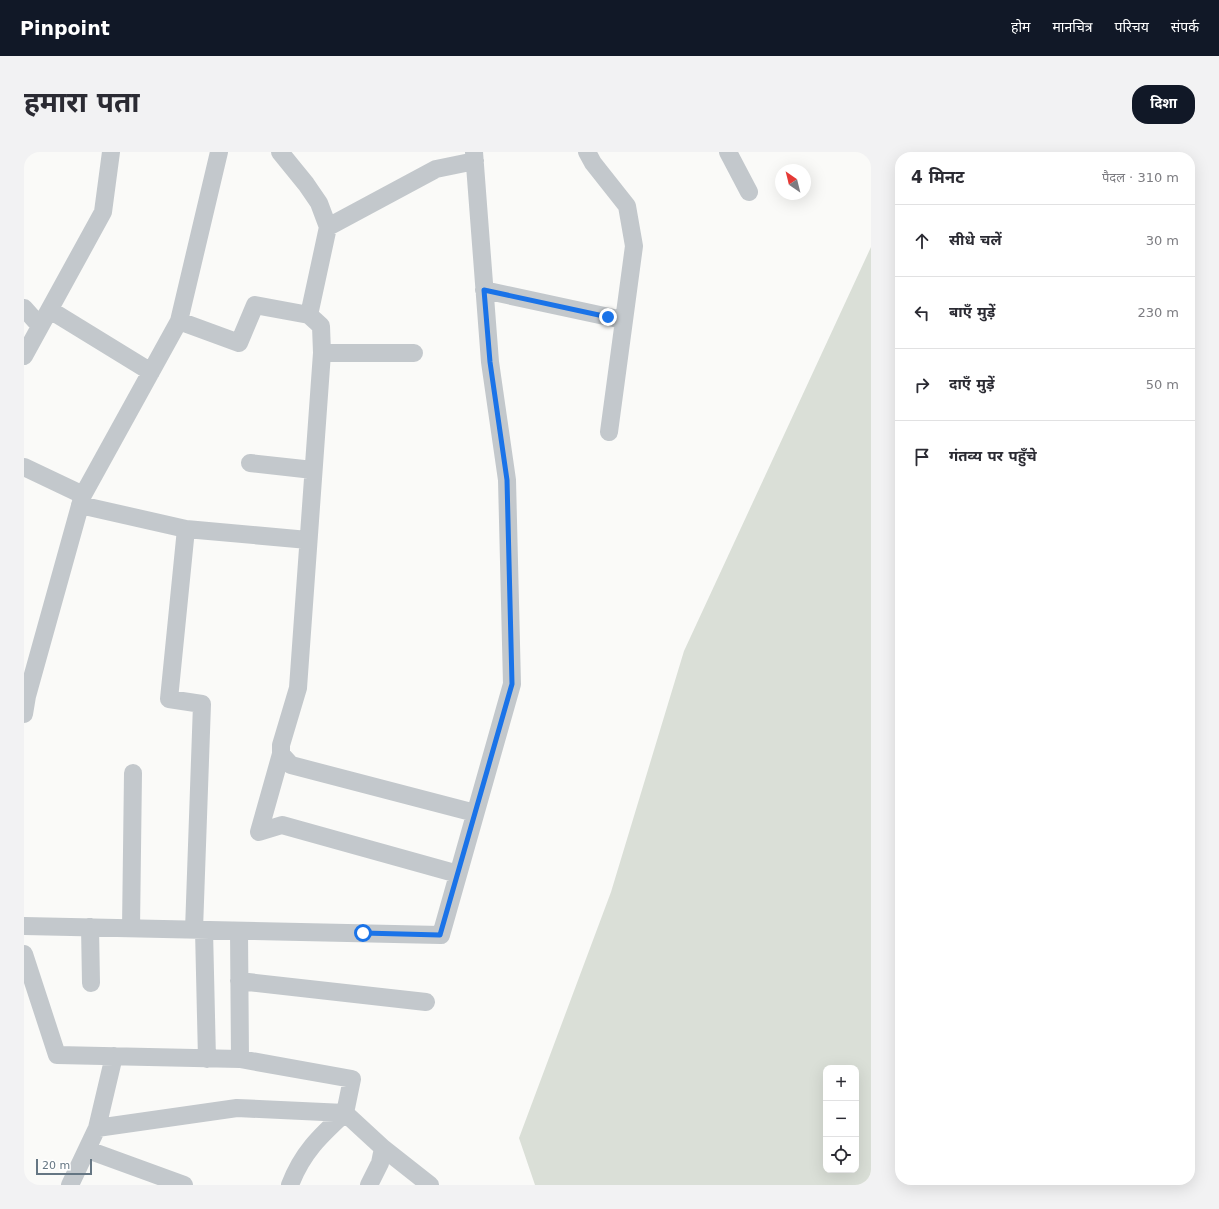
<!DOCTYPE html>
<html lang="hi">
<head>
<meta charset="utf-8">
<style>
	:root { --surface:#fff; --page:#f2f2f3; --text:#2b2b33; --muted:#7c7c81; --line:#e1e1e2; --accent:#111827 }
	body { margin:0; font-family:"DejaVu Sans","Noto Sans Devanagari",sans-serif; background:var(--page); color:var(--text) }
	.controls { position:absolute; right:12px; bottom:12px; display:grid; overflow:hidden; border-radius:8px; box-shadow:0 4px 16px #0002 }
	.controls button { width:36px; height:36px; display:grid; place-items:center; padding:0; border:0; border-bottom:1px solid var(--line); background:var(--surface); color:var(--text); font:20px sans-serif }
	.compass { position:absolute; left:751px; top:12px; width:36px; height:36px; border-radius:50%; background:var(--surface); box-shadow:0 4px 16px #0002; rotate:325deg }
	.scale { position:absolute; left:12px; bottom:10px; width:56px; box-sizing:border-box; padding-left:4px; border:2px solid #657683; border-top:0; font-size:11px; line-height:14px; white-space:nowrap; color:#657683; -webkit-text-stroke:3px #fff; paint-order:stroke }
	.stop { position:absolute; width:12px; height:12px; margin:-9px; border:3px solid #1a73e8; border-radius:50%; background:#fff }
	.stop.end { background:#1a73e8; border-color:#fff; box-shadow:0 1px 4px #0008 }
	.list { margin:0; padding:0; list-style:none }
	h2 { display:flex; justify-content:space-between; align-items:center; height:52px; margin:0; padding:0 16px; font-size:17px }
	h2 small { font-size:13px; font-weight:400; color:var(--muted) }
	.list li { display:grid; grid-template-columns:26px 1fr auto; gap:12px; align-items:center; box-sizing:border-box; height:72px; padding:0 16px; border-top:1px solid var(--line) }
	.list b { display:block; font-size:15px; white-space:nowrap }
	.list em { font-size:13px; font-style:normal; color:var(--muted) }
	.icon { flex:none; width:22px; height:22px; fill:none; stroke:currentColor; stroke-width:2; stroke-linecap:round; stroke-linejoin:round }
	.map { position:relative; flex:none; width:847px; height:1033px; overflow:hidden; border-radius:16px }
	header { display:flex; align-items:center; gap:24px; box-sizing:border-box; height:56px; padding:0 20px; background:var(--accent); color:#fff }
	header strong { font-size:19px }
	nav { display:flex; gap:22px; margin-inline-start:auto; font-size:14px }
	.intro { display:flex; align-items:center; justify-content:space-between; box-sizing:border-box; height:96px; padding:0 24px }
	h1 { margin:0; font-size:28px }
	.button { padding:10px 18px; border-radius:16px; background:var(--accent); color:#fff; font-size:14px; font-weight:700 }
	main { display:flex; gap:24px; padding:0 24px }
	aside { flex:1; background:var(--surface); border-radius:16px; box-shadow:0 4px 16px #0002 }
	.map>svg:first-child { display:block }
	.green { fill:#dadfd7; fill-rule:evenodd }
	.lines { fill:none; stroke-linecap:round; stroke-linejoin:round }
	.minor { stroke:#c3c8cc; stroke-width:18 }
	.route { stroke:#1a73e8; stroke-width:5 }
</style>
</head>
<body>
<header>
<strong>Pinpoint</strong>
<nav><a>होम</a><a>मानचित्र</a><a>परिचय</a><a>संपर्क</a></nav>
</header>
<div class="intro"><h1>हमारा पता</h1><a class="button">दिशा</a></div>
<main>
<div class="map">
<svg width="847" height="1033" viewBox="0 0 847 1033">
	<rect width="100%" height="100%" fill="#fafaf8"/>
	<path class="green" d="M847,95V1033H511L495,986L587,740L660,499ZM802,916H832V1018H802Z"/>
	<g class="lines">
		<path class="minor" d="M563,0L569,11L603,54L610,94L585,280
			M704,0L725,40
			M304,75L412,17L451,9
			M460,138L599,168
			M0,156L16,174
			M26,158L127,220
			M285,163L297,174L298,201L274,536L257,593V602L267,613L451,661
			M155,169L215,191L231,153L285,163L304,75L295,51L282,32L256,0
			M298,201H390
			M0,204L79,60L87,0
			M226,311L289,318
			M0,315L59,343L155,169L195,0
			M56,353L162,377L145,547L178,552L170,778
			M162,377L284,388
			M0,542L3,544L59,343
			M0,562L3,544
			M257,602L235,680L258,673L434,722
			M0,774L417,783L488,532L483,328L466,210L450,0
			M66,775L67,831
			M107,776L109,621
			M180,778L183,907
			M215,779L216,907
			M0,802L33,903L216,907L328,927L321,961L213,956L73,976L46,1033
			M215,829L402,850
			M73,976L90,904
			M359,996L406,1033
			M64,998L160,1033
			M266,1033C278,1001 296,984 321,961L359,996L356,1011L345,1033"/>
	</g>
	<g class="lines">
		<path class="route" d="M339,781L416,783L488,532L483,328L466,210L460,138L584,165"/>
	</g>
</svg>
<div class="controls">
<button>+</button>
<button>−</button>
<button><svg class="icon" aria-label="locate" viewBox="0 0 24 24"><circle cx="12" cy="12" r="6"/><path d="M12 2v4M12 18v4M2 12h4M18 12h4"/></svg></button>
</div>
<svg class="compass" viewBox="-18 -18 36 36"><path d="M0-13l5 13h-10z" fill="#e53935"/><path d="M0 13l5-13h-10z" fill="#7c7c81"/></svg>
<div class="scale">20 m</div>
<div class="stop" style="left:339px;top:781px"></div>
<div class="stop end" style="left:584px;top:165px"></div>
</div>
<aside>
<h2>4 मिनट<small>पैदल · 310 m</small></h2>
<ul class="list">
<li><svg class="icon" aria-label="ahead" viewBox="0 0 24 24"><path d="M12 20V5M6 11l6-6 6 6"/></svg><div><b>सीधे चलें</b></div><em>30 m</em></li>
<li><svg class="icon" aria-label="left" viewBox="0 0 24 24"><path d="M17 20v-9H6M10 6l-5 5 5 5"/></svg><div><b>बाएँ मुड़ें</b></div><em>230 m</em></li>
<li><svg class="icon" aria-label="right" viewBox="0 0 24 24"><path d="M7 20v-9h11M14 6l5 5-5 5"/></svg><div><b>दाएँ मुड़ें</b></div><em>50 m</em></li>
<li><svg class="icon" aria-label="arrive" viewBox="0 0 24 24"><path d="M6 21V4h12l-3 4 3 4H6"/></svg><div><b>गंतव्य पर पहुँचे</b></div></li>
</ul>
</aside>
</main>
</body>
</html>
